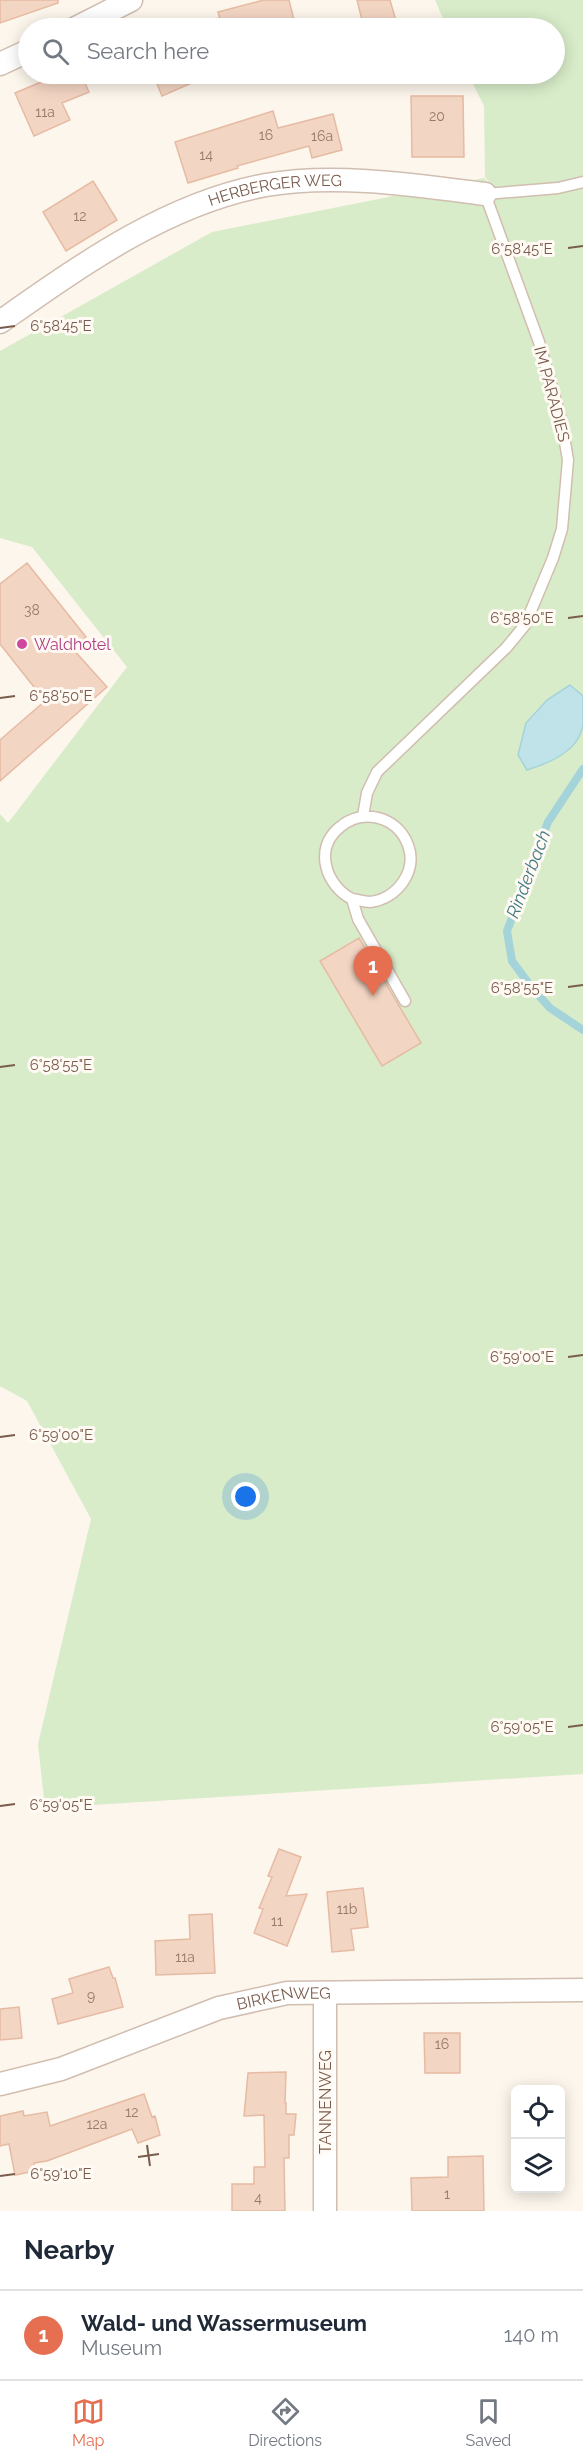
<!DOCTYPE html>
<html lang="en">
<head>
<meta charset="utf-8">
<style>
	:root { --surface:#fff; --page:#f6f6f7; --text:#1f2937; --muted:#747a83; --line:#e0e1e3; --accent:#e76f51 }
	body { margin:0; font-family:Raleway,sans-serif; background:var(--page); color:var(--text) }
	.controls { position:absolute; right:18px; bottom:18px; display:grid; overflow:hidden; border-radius:9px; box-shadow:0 3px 15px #0003 }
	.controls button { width:54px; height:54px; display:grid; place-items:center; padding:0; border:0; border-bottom:2px solid var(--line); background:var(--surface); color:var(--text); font:30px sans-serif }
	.you { position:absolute; left:246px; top:1497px; width:21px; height:21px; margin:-15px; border:4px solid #fff; border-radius:50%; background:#1a73e8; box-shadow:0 0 0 9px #1a73e833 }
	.badge { display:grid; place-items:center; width:39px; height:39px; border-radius:50%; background:var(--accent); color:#fff; font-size:20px; font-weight:700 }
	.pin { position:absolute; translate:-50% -50px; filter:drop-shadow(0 2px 3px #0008) }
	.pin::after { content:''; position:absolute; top:32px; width:21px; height:18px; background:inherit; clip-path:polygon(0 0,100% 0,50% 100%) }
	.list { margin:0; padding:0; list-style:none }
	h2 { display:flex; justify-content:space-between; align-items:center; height:78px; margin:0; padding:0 24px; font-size:26px }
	h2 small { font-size:20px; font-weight:400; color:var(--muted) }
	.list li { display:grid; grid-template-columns:39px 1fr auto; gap:18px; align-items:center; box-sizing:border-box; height:90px; padding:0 24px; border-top:2px solid var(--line) }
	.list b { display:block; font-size:22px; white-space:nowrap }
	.list p { margin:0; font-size:20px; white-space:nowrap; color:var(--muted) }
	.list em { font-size:20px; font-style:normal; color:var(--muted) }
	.icon { flex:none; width:33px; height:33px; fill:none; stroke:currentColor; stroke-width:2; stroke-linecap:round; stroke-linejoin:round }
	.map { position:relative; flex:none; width:583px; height:2211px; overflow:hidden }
	.search { position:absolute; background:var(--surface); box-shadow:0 3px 15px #0003; left:18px; right:18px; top:18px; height:66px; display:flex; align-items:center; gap:15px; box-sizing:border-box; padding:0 21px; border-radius:33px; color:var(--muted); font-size:22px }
	.sheet { height:168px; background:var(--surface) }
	nav { display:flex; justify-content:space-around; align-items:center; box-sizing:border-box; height:84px; border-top:2px solid var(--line); background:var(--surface); font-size:16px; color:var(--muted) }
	nav a { display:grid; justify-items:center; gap:3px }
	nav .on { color:var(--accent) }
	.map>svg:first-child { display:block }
	.green { fill:#d8ecc9 }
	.water { fill:#bfe3e8; stroke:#a5d3da; stroke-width:1.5 }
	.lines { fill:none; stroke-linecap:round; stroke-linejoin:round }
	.stream { stroke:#a5d3da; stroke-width:8 }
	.building { fill:#f3d5c3; stroke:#e6bba3; stroke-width:1.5 }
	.service-casing { stroke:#d1beb0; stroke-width:13 }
	.minor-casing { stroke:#d1beb0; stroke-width:25 }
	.service { stroke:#fff; stroke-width:10 }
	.minor { stroke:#fff; stroke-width:22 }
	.ticks { fill:none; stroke:#7a5c4d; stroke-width:2 }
	.hotel-dot { fill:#d1479c; stroke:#fffaf3; stroke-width:2 }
	.labels { text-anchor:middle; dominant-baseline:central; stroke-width:6; stroke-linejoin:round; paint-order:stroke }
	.number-label { font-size:14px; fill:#987a6a }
	.street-label { font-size:16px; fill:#7a5c4d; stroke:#fffaf3 }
	.hotel-label { font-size:16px; fill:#b23c85; stroke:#fffaf3; text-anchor:start }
	.water-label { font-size:18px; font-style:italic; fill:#437c86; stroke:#fffaf3 }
	.ticks-label { font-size:15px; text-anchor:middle; fill:#7a5c4d; stroke:#fffaf3; stroke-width:6; stroke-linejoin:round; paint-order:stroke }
</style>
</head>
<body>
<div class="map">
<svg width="583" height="2211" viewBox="0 0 583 2211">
	<rect width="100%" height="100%" fill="#fdf6ec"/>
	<path class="green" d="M435,0H583V1774L45,1808L38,1744L91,1519L27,1401L0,1386V814L8,823L127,667L32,547L0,538V351L212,232L484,178L494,188L485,177L484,106L468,74H554V28H447Z"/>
	<path class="water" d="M570,685L583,696C583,705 583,715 583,724C580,751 549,763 527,770L518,755L526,723L547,700Z"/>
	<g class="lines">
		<path class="stream" d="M583,769L548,822L507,931L512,961L532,988L550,1008L583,1030"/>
	</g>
	<path class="building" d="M0,0H58V3L0,23Z
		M264,0H289L296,28H222L218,12Z
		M357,0H390L398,28H364Z
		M60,74H81L89,92L62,103L70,120L34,136L15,93Z
		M153,74H212L162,96Z
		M411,96H463L464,157H412Z
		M273,111L278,128L333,114L342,150L312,158L309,146L237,166L238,168L188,183L175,142Z
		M93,181L117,220L66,251L43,212Z
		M27,563L86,637L72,648L107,687L0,781V740L45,701L0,644V584Z
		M359,938L421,1043L382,1066L320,961Z
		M279,1849L301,1857L286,1896L307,1894L287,1946L254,1933L263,1909L259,1908L272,1877L268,1876Z
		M363,1888L368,1927L351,1929L354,1950L332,1952L327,1892Z
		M212,1914L215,1973L156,1975L155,1941L190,1939L189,1915Z
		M109,1967L113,1978H115L123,2007L58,2024L52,1999L73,1993L69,1979Z
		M19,2007L22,2038L0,2040V2009Z
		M424,2033H460V2073H425Z
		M286,2072L285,2103H286V2114H296L294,2135H289V2158H284L285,2211H232V2184H254V2167H265L264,2115L244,2116L248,2073Z
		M144,2094L152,2117L155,2116L160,2135L138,2143L132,2129L47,2161L34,2163L35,2171L15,2175L9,2144L0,2146V2116L23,2111L24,2116L47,2112L50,2126Z
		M483,2156L484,2211H412L411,2178L448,2177V2157Z"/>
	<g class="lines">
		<g class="service-casing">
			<path id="service" d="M363,816L367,793L377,772L506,648L525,625L553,558L562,529L568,460L561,419L539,342L485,194L558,188L583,182
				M352,899C326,886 313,848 340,827C363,808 397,816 408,845C418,871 397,899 370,902C365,902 358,900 352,899L358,919L405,1001"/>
		</g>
		<g class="minor-casing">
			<g id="minor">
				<path d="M76,28L131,0"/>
				<path d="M0,64L28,51"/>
				<path id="s1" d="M0,322C80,266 167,203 266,185C335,173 415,185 485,194"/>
				<path d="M325,1993V2211"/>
				<path id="s2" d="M0,2084L61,2069L219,2008L287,1993L583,1990"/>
			</g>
		</g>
		<use href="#service" class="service"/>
		<use href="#minor" class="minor"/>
	</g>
	<path class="ticks" d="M568,248L583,246M0,328L15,326M568,618L583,616M0,698L15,696M568,987L583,985M0,1067L15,1065M568,1357L583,1355M0,1437L15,1435M568,1727L583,1725M0,1806L15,1804M147,2145L150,2166M138,2157L159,2154M0,2176L15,2174"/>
	<circle class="hotel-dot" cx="22" cy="644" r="6"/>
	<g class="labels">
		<g class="number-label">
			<text x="45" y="112">11a</text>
			<text x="437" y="116">20</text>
			<text x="266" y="135">16</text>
			<text x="322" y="136">16a</text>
			<text x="206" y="155">14</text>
			<text x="80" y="216">12</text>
			<text x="32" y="610">38</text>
			<text x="347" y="1909">11b</text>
			<text x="277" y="1921">11</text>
			<text x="185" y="1957">11a</text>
			<text x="91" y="1996">9</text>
			<text x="442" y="2044">16</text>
			<text x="132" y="2112">12</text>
			<text x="97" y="2124">12a</text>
			<text x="447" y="2194">1</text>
			<text x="258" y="2198">4</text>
		</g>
		<g class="street-label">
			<text stroke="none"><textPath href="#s1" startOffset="310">HERBERGER WEG</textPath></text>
			<text transform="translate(552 394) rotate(75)">IM PARADIES</text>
			<text stroke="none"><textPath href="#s2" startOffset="298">BIRKENWEG</textPath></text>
			<text transform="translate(325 2102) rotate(-90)">TANNENWEG</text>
		</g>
		<g class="hotel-label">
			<text x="34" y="644">Waldhotel</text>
		</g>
		<g class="water-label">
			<text transform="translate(528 874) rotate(-69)">Rinderbach</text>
		</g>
	</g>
	<g class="ticks-label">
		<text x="522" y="254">6°58'45"E</text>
		<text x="61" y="331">6°58'45"E</text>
		<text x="522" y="623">6°58'50"E</text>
		<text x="61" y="701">6°58'50"E</text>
		<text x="522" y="993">6°58'55"E</text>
		<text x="61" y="1070">6°58'55"E</text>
		<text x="522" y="1362">6°59'00"E</text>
		<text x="61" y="1440">6°59'00"E</text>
		<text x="522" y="1732">6°59'05"E</text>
		<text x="61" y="1810">6°59'05"E</text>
		<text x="61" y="2179">6°59'10"E</text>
	</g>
</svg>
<div class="controls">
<button><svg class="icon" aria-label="locate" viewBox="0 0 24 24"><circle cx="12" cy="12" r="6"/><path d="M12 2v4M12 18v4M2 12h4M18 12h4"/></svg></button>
<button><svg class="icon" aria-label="layers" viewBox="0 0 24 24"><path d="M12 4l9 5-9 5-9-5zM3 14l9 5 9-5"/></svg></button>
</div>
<div class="you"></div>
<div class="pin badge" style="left:373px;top:996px">1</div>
<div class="search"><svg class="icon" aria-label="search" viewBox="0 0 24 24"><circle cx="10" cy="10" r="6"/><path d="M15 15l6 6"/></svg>Search here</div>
</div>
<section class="sheet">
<h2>Nearby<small></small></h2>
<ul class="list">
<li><span class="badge">1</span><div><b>Wald- und Wassermuseum</b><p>Museum</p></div><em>140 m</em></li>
</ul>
</section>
<nav>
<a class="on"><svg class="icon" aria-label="map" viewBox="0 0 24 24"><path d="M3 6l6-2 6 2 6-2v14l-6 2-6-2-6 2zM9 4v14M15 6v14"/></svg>Map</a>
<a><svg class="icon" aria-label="directions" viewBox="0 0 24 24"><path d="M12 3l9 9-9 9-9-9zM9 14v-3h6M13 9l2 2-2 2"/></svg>Directions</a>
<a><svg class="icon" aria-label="saved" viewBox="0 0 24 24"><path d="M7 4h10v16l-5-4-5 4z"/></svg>Saved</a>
</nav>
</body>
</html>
